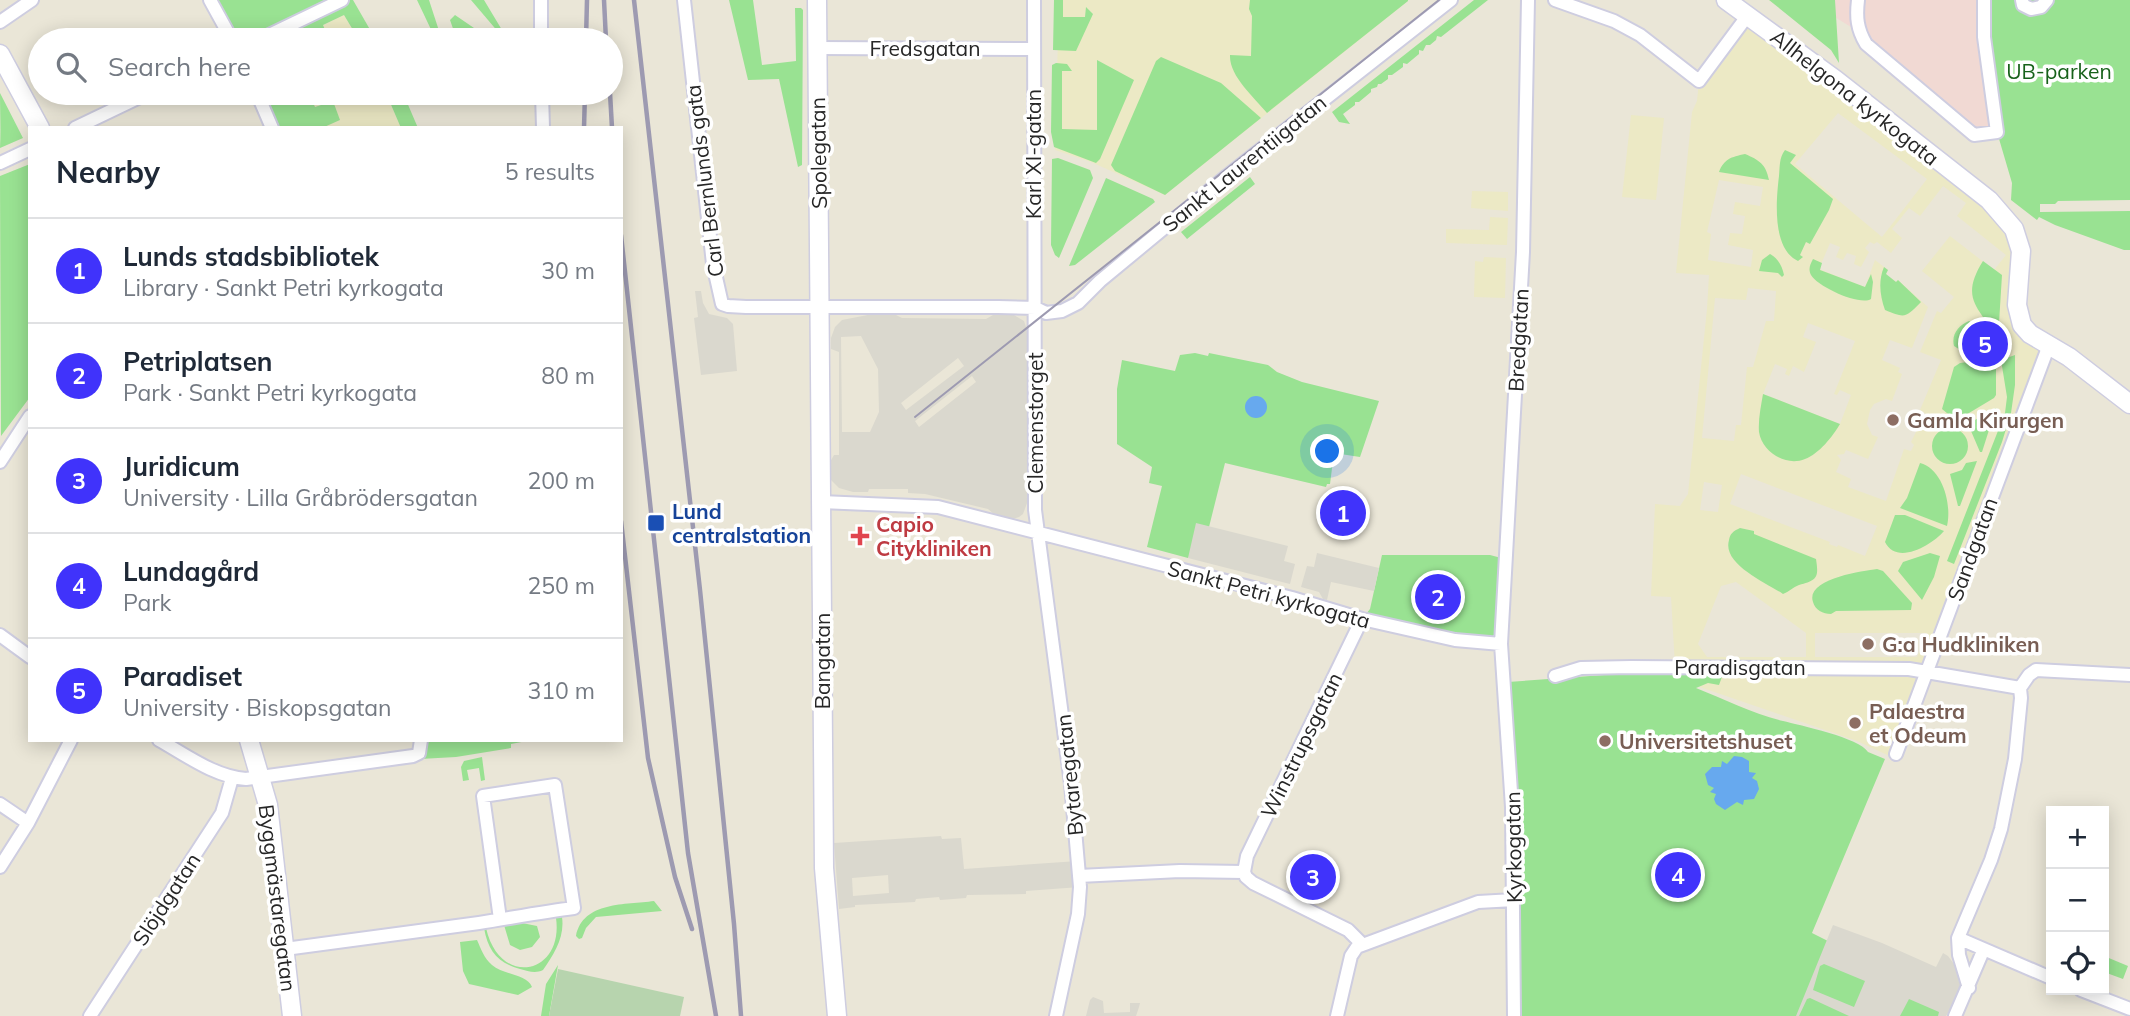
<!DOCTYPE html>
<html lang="en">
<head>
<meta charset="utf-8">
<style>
	:root { --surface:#fff; --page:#f6f6f7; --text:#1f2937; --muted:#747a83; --line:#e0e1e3; --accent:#4033fb }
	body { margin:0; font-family:Mulish,sans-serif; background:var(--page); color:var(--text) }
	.controls { position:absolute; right:21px; bottom:21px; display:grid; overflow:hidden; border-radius:0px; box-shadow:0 4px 18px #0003 }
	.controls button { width:63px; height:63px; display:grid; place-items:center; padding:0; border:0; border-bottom:2px solid var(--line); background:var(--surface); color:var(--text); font:35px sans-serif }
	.you { position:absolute; left:1328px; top:452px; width:24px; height:24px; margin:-18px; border:5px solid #fff; border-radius:50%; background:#1a73e8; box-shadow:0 0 0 10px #1a73e833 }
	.badge { display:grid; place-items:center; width:46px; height:46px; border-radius:50%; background:var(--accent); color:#fff; font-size:23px; font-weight:700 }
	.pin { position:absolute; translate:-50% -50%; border:4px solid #fff; box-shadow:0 2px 7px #0006 }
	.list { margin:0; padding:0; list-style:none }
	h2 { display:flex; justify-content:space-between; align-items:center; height:91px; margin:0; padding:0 28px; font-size:30px }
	h2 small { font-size:23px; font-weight:400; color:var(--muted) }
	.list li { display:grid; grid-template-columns:46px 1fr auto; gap:21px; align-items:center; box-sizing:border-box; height:105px; padding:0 28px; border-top:2px solid var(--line) }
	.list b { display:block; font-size:26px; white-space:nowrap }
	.list p { margin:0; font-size:23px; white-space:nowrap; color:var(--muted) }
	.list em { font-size:23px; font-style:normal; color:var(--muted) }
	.icon { flex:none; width:38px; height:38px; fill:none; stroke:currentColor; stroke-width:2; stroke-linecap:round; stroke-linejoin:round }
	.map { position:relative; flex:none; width:2130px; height:1016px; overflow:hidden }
	.search { position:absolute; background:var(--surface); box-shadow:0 4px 18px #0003; left:28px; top:28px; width:595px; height:77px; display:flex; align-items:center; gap:18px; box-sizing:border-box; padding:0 24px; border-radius:38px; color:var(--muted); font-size:26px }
	.panel { position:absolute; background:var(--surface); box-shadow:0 4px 18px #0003; left:28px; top:126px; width:595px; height:616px; border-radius:0px }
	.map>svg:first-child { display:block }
	.education { fill:#ece9c5; fill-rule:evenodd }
	.medical { fill:#f1d9d3 }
	.green { fill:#99e292 }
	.cemetery { fill:#b7d4ae }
	.plaza { fill:#dad8ce; fill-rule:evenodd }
	.water { fill:#67a9ee }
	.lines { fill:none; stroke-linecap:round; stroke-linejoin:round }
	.street-casing { stroke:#cecde0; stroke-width:16 }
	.secondary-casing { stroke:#cecde0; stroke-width:21 }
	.street { stroke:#fff; stroke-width:12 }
	.secondary { stroke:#fff; stroke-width:18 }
	.tram { stroke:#9d9ab1; stroke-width:2 }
	.rail { stroke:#9d9ab1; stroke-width:4.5 }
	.education-dot { fill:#8d6e63; stroke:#fff; stroke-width:2.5 }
	.transit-dot { fill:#1a4fb4; stroke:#fff; stroke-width:2.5 }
	.health-dot { fill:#e0444e; stroke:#fff; stroke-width:2.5 }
	.labels { text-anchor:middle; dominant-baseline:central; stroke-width:7; stroke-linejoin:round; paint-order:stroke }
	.street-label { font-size:21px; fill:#262626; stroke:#fff }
	.park-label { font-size:21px; fill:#18621b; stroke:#fff }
	.education-label { font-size:21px; font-weight:bold; fill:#785e54; stroke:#fff; text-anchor:start }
	.transit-label { font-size:21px; font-weight:bold; fill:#164399; stroke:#fff; text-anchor:start }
	.health-label { font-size:21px; font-weight:bold; fill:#be3a42; stroke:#fff; text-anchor:start }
</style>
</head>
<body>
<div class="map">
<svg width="2130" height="1016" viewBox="0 0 2130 1016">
	<rect width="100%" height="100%" fill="#eae6d7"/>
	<path class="education" d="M1059,0H1406L1408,1L1165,195L1091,162L1055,150Z
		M344,15L359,40H292Z
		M1748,15L2014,229L2019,317L2049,345L1894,758L1857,741L1694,685L1675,666L1671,597L1651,596L1655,504L1680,506L1688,494L1707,309L1709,275L1676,273L1692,112L1697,101L1699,81ZM1838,113L1927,179L1882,237L1795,164ZM1719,180L1763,187L1760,206L1735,202L1733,214L1745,216L1742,234L1730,233L1728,245L1753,250L1751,267L1708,260L1711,234L1707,232ZM1943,186L1966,203L1957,216L2006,255L1994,270L1950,236L1922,271L1954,297L1941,313L1937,311L1920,352L1941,360L1920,410L1926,414L1924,420L1919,419L1918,428L1911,442L1914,445L1911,451L1904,449L1886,501L1848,487L1851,479L1836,472L1841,460L1837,455L1844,454L1846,450L1868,459L1878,437L1872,435L1867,424L1870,410L1874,404L1886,399L1892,401L1902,374L1898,372L1900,368L1882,360L1890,340L1912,348L1928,307L1898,280L1896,282L1886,274L1888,270L1875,260L1865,287L1819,269L1830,243L1840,247L1836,257L1843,260L1847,253L1856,256L1854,264L1861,267L1869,252L1865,248L1870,242L1874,244L1877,242L1891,253L1902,238L1892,229L1909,208L1920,216ZM1748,288L1776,291L1774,321H1766L1753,367H1747L1741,425H1736L1734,441L1702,438L1715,298L1746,300ZM1808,323L1855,341L1834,394L1837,395L1840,390L1851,395L1840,424L1763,394L1775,364L1787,369L1785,374L1789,376L1793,366L1804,372L1816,342L1803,337ZM1741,474L1877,526L1865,556L1838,545L1837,547L1829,544L1830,542L1730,504ZM1704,482L1722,485L1718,512L1700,510ZM1736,582L1806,633V657H1707L1698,644L1721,586ZM1815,633H1926L1927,634L1917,657H1815Z
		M285,93H386L401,128H300Z
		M1631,115L1664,118L1656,200L1622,197Z
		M1472,191L1508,192V211L1471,208Z
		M1490,217L1508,218L1507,245L1446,243V229L1489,230Z
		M1484,257L1506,258L1505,298L1474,297L1475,261L1483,262Z"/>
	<path class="medical" d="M1829,0H1984L1997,132L1974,135L1859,32L1830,14Z"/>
	<path class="green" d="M210,0H353L376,40H359L344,15L323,25L328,37L320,40H232Z
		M417,0H429L442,40H436Z
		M471,0H484L508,40H505Z
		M729,0H753L762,65L796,61L795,8H801L803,10L802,165L798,167L779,79L748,80Z
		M1054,0H1063V17H1085L1086,7L1093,14L1076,51L1053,50Z
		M1250,0H1408V1L1267,113C1254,97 1229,76 1230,55L1251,56L1252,16L1249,9Z
		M1474,0H1488L1441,37L1437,36L1436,40L1430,45H1426L1423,51L1419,50V54L1407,64L1403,63V67L1392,75H1388V79L1381,84H1378L1377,87L1371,89V92L1359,102H1355V105L1343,114L1350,124L1339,122L1332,112Z
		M1769,0H1835L1839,63L1831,50Z
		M1984,0H2130V200L2058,201L2055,204H2040V212L2130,211V250H2124L2055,225L2039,217L2037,220L2011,200L2012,183L1997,132Z
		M455,15L474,28L472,40H457L450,20Z
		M1161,57L1221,83L1261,118L1165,195L1115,171L1111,165L1156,61Z
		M1097,60L1134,80L1100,159L1096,163L1054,147L1051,132L1052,65L1056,63L1067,64L1072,71H1062V129L1097,130Z
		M0,93L23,138L0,148C1,129 0,112 0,93Z
		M257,93H309L315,107L333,101L340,120L322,128H272Z
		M386,93H403L418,128H401Z
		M1785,150L1796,155L1790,163L1833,199L1829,210L1810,244L1806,242L1800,255L1803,257L1798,261C1772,249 1776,201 1779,176C1780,166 1779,158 1785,150Z
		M1745,154C1759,160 1766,164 1769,180L1719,172C1724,159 1731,157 1745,154Z
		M1058,158L1090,170L1093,178L1059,258L1055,255L1051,245L1052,159Z
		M30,164V397L1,436L0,176Z
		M1250,177L1255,184L1187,239L1181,232Z
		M1106,178L1153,199L1155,202L1075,265L1069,266Z
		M1770,254C1778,258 1782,266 1784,275L1782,277L1778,273L1759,271L1762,260Z
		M1813,259L1822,263L1820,270L1865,287L1871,274L1873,282L1871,299C1860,306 1818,287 1811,275C1808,269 1810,265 1813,259Z
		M1983,261L2002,275L1999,323L2012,346L2003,348L1998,346C1986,308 1956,304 1983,261Z
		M1884,267L1888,270L1886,274L1896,282L1898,280L1921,302C1906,317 1906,319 1885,310C1880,296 1878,281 1884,267Z
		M1969,321L1976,325L1988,347L1986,352L1965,353L1954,346C1951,334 1959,325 1969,321Z
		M1195,353L1208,356L1209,353L1268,365L1277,372L1302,382L1379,401L1360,457L1334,453L1330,484H1327L1326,487L1225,463L1209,527L1188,558L1147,547L1162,486L1149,483L1152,467L1117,444V389L1122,360L1175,371L1180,355Z
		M2015,355V385L2011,413L2002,442L1954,564L1947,561L2005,413L2007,397L2001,360Z
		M1984,360L1996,369V395L1994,398L1959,419L1953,418L1942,409L1954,367L1960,363Z
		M1763,394L1840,424C1833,436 1819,454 1805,459C1786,467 1762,452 1759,432C1758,420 1761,406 1763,394Z
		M1996,408L1982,452H1980L1968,424Z
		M1932 446a18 18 0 1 1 36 0a18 18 0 1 1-36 0Z
		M1977,461L1960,506H1958L1950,474L1962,470L1966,463Z
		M1920,463C1943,469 1952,505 1947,526L1900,508L1907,498Z
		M1895,515H1905L1944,531C1932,545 1897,566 1885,542Z
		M1740,528L1754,531V534L1816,559C1819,578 1817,580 1799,585C1793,587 1789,592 1783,594C1765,582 1722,564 1729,540C1730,534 1733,531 1740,528Z
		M1930,553L1940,556L1934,577L1922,600L1898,571L1903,562Z
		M1382,555H1490L1505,559L1501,644L1362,619L1370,609Z
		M1877,569L1883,571L1912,603L1911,610L1836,611L1831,614C1823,614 1815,610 1813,602C1805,579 1862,571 1877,569Z
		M1688,669L1723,674L1719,685L1708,683L1696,688C1724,699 1754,714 1783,721C1799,725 1860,738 1868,752L1885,759L1812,933L1951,1003L1944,1016H1519L1520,817L1508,682Z
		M421,740H532L511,744V748L456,757L420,759Z
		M482,757L485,780L481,781L479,768L467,770L469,780L463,781L461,767L464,761Z
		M654,901L662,911L596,917L586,928L582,938L579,939L576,936C583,901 626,905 654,901Z
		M562,917C565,937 554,954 543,970C535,974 528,971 520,969C498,963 488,951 484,928H486C500,989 564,974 556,918Z
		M522,923L537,926L540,937L532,947L520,950L510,945L504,925Z
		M477,940C481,949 484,958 492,965C503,975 527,974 532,987L518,995L469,984L463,971L460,942Z
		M2104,956L2128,966L2123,979L2104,972Z
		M558,965L549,1016H541L546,984Z"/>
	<path class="cemetery" d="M558,969L684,997L680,1016H549Z"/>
	<path class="plaza" d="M695,291H701L703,303L709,314L727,318L733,324L737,371L701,375L694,318L698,317Z
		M878,313H892L902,318L986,319L993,315H1014L1024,321L1029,336L1027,503L1023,514L1019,517L1013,519L995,515L988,509L925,494L908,493V489H869L868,492H853L839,488L831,480L830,462L834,455H839V352L831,349V338L835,327L842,320ZM861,336L878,369L879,412L870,432H842L841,337ZM958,358L964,366L906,410L901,403ZM972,376L976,382L919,427L915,421Z
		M1196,523L1288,546L1284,561L1295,564L1290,584L1188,558Z
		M1317,553L1379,568L1374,591L1331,582L1327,600L1323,599L1319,592L1301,587L1307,566L1314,567Z
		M941,836L942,839L961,838L964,869L1078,861L1080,887L1026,891V894L967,895L966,898L940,900L939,897L916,899L915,902L855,905V907L839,909L834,843ZM888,875L889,893L853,896L852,878Z
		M1833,925L1882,943L1936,967L1943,953L1948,956L1957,968L1962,985L1960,994L1946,1016H1938L1939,1012L1909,999L1900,1016H1849L1810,998L1807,999L1799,1016H1796ZM1824,964L1865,981L1854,1007L1813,990L1820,966Z
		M1093,997L1103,1001L1104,1013L1130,1012V1003H1140L1139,1007L1136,1016H1086L1090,1000Z"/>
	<path class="water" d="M1245 407a11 11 0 1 1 22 0a11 11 0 1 1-22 0Z
		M1734,756L1742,757L1749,761V772L1756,773L1752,778L1757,781L1759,789L1754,799L1744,800L1743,805L1737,802L1725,810L1716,804L1714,799L1716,794L1710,792L1714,788L1708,785L1705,774L1712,767H1721L1722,761L1727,764Z"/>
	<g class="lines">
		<g class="street-casing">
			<path id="street" d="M210,0L232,40
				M541,0V40
				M684,0L713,264L722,304L728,306L746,307H998L1036,308L1046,313L1062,311L1078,303L1100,281L1227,176L1451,0
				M1034,0L1035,510L1071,784L1080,887L1078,914L1056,1016
				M1555,0L1614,21L1640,35L1699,81L1748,15
				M1858,0C1856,17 1857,29 1866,44L1974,135L1997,132L1984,37V0
				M2022,0L2023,5L2031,9L2041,7L2047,0
				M0,22L32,0
				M259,40L342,0
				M817,48L1033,49
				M257,93L272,128
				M542,93L543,128
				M75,128L148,93
				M0,163L30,149
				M0,462L30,416
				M821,502L938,507L1292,598L1362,619L1455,640L1501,644
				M0,635L30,657
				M1555,676L1581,668L1631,667L1909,669L2020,688
				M2020,688L2029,675L2036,670L2130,675
				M159,740C186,755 215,777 246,779L413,756L419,753L421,740
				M1896,754L2049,345
				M0,804L28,823
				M0,867L28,823L71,740
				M1244,872L1247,856L1362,619
				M1244,872L1246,877L1253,883L1348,930L1362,944
				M1079,876L1180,871L1244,872
				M1958,938L2051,978
				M285,949L479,923C511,918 542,912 574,908L555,785L483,796L500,919
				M1969,988L1959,955L1958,938L1991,860L2001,829L2015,759L2021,698L2020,688
				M2081,990L2130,1009
				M90,1016L222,813L232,778
				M1337,1016L1351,956L1357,947L1478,902L1514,900
				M1514,1016L1512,807L1501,644L1523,252L1528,0
				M1955,1016L1983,951"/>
		</g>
		<g class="secondary-casing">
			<path id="secondary" d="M817,0L824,868L837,1016
				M1726,0L1836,80L1989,200L2014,229L2021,251L2017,305L2022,325L2030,334L2069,357L2130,404
				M0,54L40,128
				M249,740L268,805L292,1016"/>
		</g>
		<use href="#street" class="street"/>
		<use href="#secondary" class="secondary"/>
		<path class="tram" d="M915,417L1439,0"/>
		<path class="rail" d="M604,0L606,40
			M634,0L700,590L734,924L741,1016
			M586,40L587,0
			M610,93L612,128
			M584,128L585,93
			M621,235L688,853L716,1016
			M621,521L648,758L675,877L692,929"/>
	</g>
	<g class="education-dot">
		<circle cx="1893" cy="420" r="7"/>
		<circle cx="1868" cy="644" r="7"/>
		<circle cx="1855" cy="723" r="7"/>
		<circle cx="1605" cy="741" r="7"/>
	</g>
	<rect class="transit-dot" x="647" y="514" width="18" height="18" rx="3.5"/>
	<path class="health-dot" d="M856.5 525.5h7v7h7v7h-7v7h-7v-7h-7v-7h7z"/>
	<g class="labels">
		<g class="street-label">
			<text x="925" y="48">Fredsgatan</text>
			<text transform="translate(1855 97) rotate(38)">Allhelgona kyrkogata</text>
			<text transform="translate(818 153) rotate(-91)">Spolegatan</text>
			<text transform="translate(1033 154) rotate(-90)">Karl XI-gatan</text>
			<text transform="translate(1244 163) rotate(-39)">Sankt Laurentiigatan</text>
			<text transform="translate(704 181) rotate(-97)">Carl Bernlunds gata</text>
			<text transform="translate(1518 340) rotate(-87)">Bredgatan</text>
			<text transform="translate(1035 423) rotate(-90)">Clemenstorget</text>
			<text transform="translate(1972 549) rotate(-70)">Sandgatan</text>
			<text transform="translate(1269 594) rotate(15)">Sankt Petri kyrkogata</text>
			<text transform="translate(822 661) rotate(-90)">Bangatan</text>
			<text x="1740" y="667">Paradisgatan</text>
			<text transform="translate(1301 745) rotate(-64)">Winstrupsgatan</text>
			<text transform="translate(1069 775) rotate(-96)">Bytaregatan</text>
			<text transform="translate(1513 847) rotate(-91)">Kyrkogatan</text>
			<text transform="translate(278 898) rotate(83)">Byggmästaregatan</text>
			<text transform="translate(166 899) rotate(-57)">Slöjdgatan</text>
		</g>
		<g class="park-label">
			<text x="2059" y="71">UB-parken</text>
		</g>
		<g class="education-label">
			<text x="1907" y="420">Gamla Kirurgen</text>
			<text x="1882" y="644">G:a Hudkliniken</text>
			<text x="1869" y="711">Palaestra<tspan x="1869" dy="24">et Odeum</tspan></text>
			<text x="1619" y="741">Universitetshuset</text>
		</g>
		<g class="transit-label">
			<text x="672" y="511">Lund<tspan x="672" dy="24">centralstation</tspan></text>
		</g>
		<g class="health-label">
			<text x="876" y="524">Capio<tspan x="876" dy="24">Citykliniken</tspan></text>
		</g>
	</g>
</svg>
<div class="controls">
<button>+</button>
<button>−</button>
<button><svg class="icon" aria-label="locate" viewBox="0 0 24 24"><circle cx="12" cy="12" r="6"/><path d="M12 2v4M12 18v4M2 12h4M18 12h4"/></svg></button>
</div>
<div class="you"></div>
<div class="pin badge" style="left:1343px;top:513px">1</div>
<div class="pin badge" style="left:1438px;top:597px">2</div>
<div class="pin badge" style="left:1313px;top:877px">3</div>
<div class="pin badge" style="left:1678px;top:875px">4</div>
<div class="pin badge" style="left:1985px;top:344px">5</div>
<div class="search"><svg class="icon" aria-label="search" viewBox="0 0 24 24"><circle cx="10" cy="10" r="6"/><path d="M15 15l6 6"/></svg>Search here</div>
<section class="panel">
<h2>Nearby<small>5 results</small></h2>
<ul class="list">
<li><span class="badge">1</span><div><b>Lunds stadsbibliotek</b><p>Library · Sankt Petri kyrkogata</p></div><em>30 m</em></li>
<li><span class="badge">2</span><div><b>Petriplatsen</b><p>Park · Sankt Petri kyrkogata</p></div><em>80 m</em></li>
<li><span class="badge">3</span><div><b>Juridicum</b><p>University · Lilla Gråbrödersgatan</p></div><em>200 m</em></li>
<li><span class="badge">4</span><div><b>Lundagård</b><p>Park</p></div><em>250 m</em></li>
<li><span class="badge">5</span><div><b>Paradiset</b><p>University · Biskopsgatan</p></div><em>310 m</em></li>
</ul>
</section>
</div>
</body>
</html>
